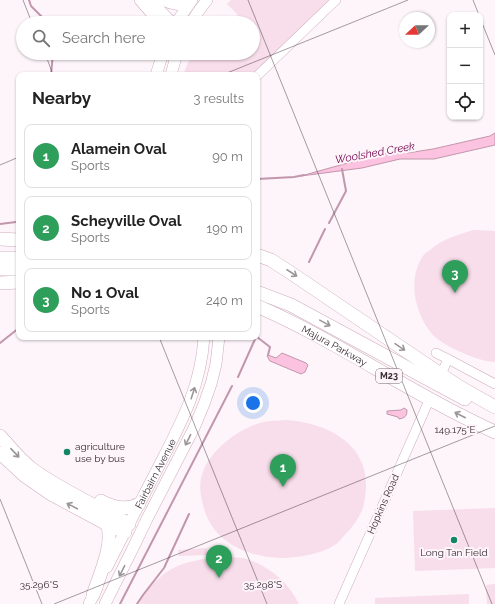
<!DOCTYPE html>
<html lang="en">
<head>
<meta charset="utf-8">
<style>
	:root { --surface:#fff; --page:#f2f2f2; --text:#222; --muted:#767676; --line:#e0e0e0; --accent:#158665 }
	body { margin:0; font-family:Raleway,sans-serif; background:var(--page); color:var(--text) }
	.controls { position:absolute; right:12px; top:12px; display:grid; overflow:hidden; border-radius:8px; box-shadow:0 1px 3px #0004 }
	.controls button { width:36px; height:36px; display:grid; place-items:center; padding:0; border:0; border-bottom:1px solid var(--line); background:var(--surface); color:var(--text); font:20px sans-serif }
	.compass { position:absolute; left:399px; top:12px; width:36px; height:36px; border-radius:50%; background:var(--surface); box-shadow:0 1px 3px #0004; rotate:248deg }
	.you { position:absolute; left:253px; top:403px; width:14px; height:14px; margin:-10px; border:3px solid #fff; border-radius:50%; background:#1a73e8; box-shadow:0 0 0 6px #1a73e833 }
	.badge { display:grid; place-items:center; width:26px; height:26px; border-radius:50%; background:var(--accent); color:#fff; font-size:13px; font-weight:700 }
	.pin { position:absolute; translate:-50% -33px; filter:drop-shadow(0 1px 2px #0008) }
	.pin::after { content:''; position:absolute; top:21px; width:14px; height:12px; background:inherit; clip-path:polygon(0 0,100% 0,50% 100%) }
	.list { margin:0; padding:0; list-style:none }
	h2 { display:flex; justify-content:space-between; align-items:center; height:52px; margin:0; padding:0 16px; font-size:17px }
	h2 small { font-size:13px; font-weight:400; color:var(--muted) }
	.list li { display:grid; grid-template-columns:26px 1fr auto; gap:12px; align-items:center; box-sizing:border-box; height:64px; margin:0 8px 8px; padding:0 8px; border:1px solid var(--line); border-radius:8px }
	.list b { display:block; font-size:15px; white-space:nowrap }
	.list p { margin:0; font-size:13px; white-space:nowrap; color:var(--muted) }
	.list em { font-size:13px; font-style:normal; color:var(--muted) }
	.icon { flex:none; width:22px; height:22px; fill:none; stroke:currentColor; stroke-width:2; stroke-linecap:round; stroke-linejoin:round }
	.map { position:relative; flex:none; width:495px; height:604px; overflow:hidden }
	.search { position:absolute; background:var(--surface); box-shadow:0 1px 3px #0004; left:16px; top:16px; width:244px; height:44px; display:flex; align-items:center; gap:10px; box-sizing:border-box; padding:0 14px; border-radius:22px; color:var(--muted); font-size:15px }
	.panel { position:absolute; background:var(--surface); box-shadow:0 1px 3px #0004; left:16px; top:72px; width:244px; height:268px; border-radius:8px }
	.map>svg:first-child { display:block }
	.green { fill:#f8ddea }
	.water { fill:#fcc3e0; stroke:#c296ac }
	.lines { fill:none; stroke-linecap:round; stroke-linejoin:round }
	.stream { stroke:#c296ac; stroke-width:2 }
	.minor-casing { stroke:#cfadbe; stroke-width:10 }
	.major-casing { stroke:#cfadbe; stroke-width:12 }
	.highway-casing { stroke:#cfadbe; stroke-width:14 }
	.minor { stroke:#fff; stroke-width:9 }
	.major { stroke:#fff; stroke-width:11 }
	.highway { stroke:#fff; stroke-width:13 }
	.oneway { stroke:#9c9699 }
	.ticks { fill:none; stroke:#392c33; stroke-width:1; stroke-opacity:0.45 }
	.poi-dot { fill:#158665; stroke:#fdf5f9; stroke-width:1.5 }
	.labels { text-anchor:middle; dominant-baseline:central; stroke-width:4; stroke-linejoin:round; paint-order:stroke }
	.shield { fill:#fdf5f9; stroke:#74686e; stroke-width:1 }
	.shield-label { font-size:9px; font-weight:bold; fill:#392c33 }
	.street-label { font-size:10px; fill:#392c33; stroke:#fdf5f9 }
	.poi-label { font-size:10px; fill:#392c33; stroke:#fdf5f9; text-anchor:start }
	.water-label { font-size:11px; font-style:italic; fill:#72024f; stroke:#fdf5f9 }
	.ticks-label { font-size:10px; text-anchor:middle; fill:#392c33; stroke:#fdf5f9; stroke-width:4; stroke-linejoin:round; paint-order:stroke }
</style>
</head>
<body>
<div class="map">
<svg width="495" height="604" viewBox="0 0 495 604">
	<rect width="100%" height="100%" fill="#fdf5f9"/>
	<path class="green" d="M231,0H329L252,75H237L234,71L226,75H183L192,53H253V23H229L238,15L227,4Z
		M474,230L495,231V362C479,362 443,346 432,334C415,314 407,279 423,256C424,254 427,252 430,250C442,239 457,235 474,230Z
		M285,420C323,422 366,441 366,484C366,492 365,500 363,508C358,520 351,529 342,538C340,540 338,543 336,544C323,554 297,558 281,558C243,556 210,541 202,501C200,492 199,481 203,472C211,449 241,427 264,422C271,420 278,421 285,420Z
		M495,508V568L415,571L413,511Z
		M207,548V555L179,556L178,550Z
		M221,557C228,557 235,557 243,558C267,564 289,582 299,604H139C142,596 147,590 153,584C158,579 164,573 170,570C184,561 204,559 221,557Z
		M495,584V604H487L486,585Z
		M469,594V604H375V598Z"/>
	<path class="water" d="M495,133V145L434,159H400L362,168L301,176L362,159L402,150L407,153L433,149L490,136Z
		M282,353L306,363L308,365L305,372L301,374L270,361L267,356L268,355L276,358Z
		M404,408L407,410C407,416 405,418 399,419L398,417L387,414V411L401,410Z"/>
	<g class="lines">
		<path class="stream" d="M29,0L31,6L48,23
			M51,75L53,53
			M257,179L294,177L304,175
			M329,223L346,191L342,169
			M0,224L16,222
			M309,262L325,229
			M257,337L270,347L268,355
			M0,343L19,328
			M238,377L256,337
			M120,604L232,386
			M137,604L143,595L164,568L189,514"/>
		<g class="minor-casing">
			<path id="minor" d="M257,76L336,0
				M436,353L448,359
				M443,370L448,359L495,384
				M339,604L427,405"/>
		</g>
		<g class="major-casing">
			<g id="major">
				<path d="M140,0L160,23"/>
				<path d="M150,0L172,23"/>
				<path d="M162,0C172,4 181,7 191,1"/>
				<path d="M176,23L192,0"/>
				<path d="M191,23L198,12L207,0"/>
				<path d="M156,75L163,53"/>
				<path d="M171,75L177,53"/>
				<path id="s1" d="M107,567C124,533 142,499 159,466C181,423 201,387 204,337"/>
				<path d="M89,604L97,588"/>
				<path d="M105,604L134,546L147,519L194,428L204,404L211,384L216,364L219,337"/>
			</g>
		</g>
		<g class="highway-casing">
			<g id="highway">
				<path d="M0,239L19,240"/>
				<path d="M257,255L271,260L291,273L458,386L495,407"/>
				<path d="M0,258H19"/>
				<path d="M0,269H19"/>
				<path d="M0,283L19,282"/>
				<path d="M257,292L291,305L465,399"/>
				<path id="s2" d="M257,306C326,336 388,378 454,412C468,419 481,426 495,432"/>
				<path d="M0,436C10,447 20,460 32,469C62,491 97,506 129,524"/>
				<path d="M0,453L25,476L51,494L107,524L125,532"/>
				<path d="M101,501C111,507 128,511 139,504"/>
				<path d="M93,595C99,577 115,542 107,524"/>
			</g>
		</g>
		<use href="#minor" class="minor"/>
		<use href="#major" class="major"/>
		<use href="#highway" class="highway"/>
	</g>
	<defs><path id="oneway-shaft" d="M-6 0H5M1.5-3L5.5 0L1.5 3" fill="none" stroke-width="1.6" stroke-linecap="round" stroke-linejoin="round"/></defs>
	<g class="oneway">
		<use href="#oneway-shaft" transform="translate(292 273) rotate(33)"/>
		<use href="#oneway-shaft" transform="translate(325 323) rotate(29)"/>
		<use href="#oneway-shaft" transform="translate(400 347) rotate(34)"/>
		<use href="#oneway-shaft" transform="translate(193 393) rotate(-72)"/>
		<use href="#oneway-shaft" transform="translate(460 415) rotate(-153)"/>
		<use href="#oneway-shaft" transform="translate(188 440) rotate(117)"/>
		<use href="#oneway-shaft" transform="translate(15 453) rotate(47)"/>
		<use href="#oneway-shaft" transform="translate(72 506) rotate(-152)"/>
		<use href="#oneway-shaft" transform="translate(122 571) rotate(117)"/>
	</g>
	<path class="ticks" d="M23,0L32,23M248,0L492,604M473,0L479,15M480,18L495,55M45,53L53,75M222,75L408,0M0,165L19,157M159,337L267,604M0,499L42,604M54,604L495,426"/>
	<g class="poi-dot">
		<circle cx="67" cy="452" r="4"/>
		<circle cx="454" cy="540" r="4"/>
	</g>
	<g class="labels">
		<rect class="shield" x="376" y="369" width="26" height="14" rx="3"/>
		<g class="shield-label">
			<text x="389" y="376">M23</text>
		</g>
		<g class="street-label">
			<text stroke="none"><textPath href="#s2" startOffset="87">Majura Parkway</textPath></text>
			<text stroke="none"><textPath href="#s1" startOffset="105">Fairbairn Avenue</textPath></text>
			<text transform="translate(383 504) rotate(-66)">Hopkins Road</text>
		</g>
		<g class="poi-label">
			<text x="75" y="446">agriculture<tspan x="75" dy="12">use by bus</tspan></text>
			<text x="454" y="552" text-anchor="middle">Long Tan Field</text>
		</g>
		<g class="water-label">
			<text transform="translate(375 153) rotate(-10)">Woolshed Creek</text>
		</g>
	</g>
	<g class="ticks-label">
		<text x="455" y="433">149.175°E</text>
		<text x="39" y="588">35.296°S</text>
		<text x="263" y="588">35.298°S</text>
	</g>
</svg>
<div class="controls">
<button>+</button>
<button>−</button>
<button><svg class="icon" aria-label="locate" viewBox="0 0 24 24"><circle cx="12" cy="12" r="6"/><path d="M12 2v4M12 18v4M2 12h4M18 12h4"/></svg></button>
</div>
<svg class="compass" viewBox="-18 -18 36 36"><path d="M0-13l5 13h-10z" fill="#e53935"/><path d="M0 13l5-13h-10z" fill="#767676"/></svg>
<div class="you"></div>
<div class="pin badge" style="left:283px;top:487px;background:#2e9e5b">1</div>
<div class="pin badge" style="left:219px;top:578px;background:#2e9e5b">2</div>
<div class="pin badge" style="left:455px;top:293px;background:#2e9e5b">3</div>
<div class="search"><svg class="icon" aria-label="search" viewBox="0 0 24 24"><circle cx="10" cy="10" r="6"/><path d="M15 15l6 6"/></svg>Search here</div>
<section class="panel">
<h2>Nearby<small>3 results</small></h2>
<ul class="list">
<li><span class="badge" style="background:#2e9e5b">1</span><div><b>Alamein Oval</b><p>Sports</p></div><em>90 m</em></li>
<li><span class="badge" style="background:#2e9e5b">2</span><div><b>Scheyville Oval</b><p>Sports</p></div><em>190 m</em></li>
<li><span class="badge" style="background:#2e9e5b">3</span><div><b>No 1 Oval</b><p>Sports</p></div><em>240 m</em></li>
</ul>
</section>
</div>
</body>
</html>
